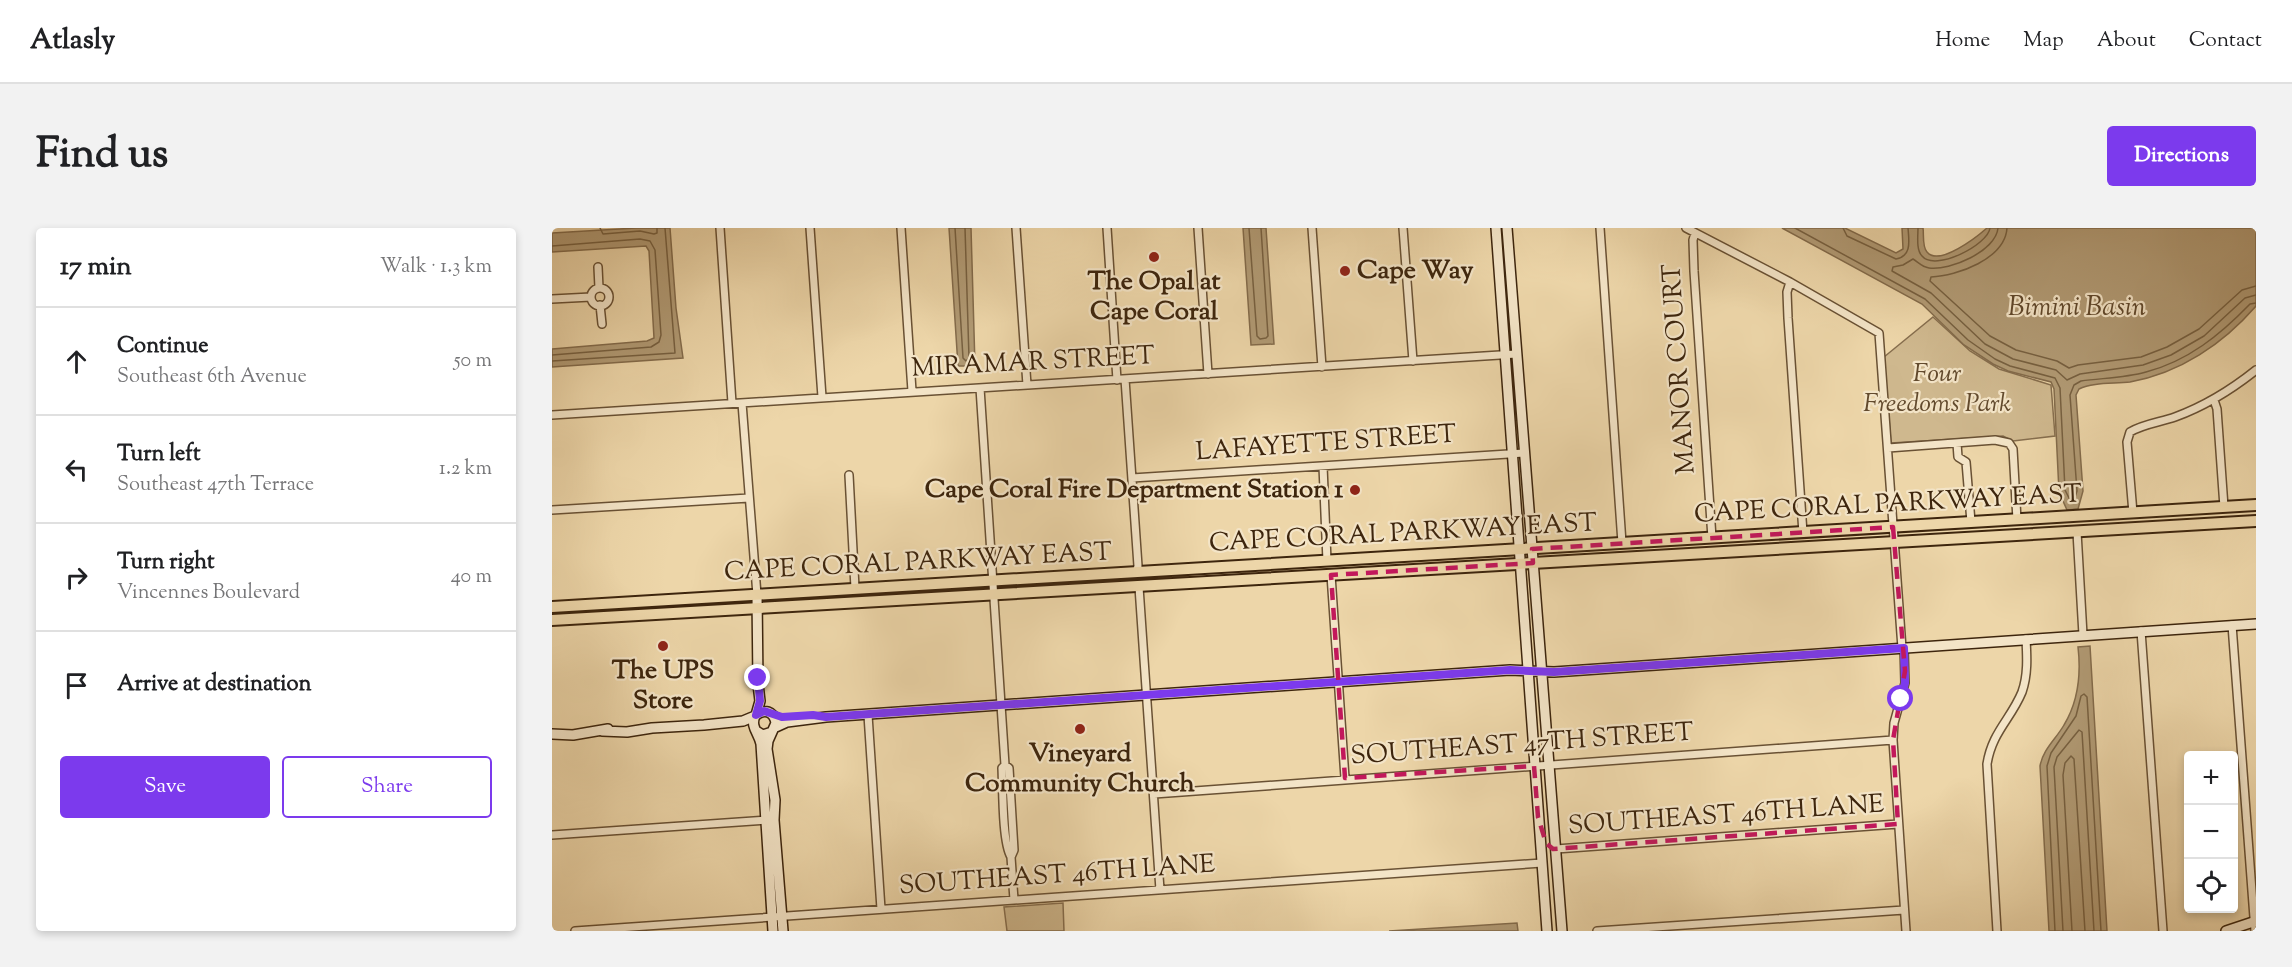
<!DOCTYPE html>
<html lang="en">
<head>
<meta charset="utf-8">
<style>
	:root { --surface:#fff; --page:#f2f2f2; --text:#202124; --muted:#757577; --line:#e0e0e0; --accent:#7c3aed }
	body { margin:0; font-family:"Sorts Mill Goudy",serif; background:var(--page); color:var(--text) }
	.controls { position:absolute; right:18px; bottom:18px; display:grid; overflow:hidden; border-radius:6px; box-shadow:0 3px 9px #0003 }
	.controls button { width:54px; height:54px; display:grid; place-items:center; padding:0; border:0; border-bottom:2px solid var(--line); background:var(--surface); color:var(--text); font:30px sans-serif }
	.stop { position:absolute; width:18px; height:18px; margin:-14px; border:4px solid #7c3aed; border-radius:50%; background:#fff }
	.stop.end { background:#7c3aed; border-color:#fff; box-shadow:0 2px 6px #0008 }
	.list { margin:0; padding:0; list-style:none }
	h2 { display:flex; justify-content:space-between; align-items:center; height:78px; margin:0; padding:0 24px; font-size:26px }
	h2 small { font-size:20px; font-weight:400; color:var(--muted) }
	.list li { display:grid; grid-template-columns:39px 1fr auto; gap:18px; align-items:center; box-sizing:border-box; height:108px; padding:0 24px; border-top:2px solid var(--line) }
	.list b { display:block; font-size:22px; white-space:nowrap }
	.list p { margin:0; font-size:20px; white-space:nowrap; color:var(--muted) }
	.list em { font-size:20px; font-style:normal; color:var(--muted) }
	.actions { display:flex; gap:12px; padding:18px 24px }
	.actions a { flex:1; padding:14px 0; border:2px solid var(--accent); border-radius:6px; text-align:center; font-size:21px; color:var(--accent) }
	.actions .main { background:var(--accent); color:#fff }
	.icon { flex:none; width:33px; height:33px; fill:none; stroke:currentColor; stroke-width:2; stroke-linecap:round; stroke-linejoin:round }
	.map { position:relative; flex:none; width:1704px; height:703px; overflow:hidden; border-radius:6px }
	header { display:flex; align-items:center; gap:36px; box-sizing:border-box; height:84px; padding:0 30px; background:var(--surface); border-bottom:2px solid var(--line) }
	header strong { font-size:28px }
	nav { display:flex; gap:33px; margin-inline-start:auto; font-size:21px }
	.intro { display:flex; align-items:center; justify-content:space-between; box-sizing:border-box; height:144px; padding:0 36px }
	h1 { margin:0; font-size:42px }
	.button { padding:15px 27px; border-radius:6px; background:var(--accent); color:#fff; font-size:21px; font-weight:700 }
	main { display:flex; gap:36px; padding:0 36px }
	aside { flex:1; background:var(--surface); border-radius:6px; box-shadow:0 3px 9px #0003 }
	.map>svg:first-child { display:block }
	.green { fill:#cfb88e; stroke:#866e4e; stroke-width:1.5 }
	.water { fill:#b19a74; stroke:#836b4b; stroke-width:1.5 }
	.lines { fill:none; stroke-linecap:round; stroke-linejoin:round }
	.shore { stroke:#776040; stroke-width:1.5 }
	.street-casing { stroke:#695134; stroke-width:10 }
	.secondary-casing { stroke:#3d250d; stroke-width:12 }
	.primary-casing { stroke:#3d250d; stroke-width:14 }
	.street { stroke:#f3e4c7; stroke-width:7 }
	.secondary { stroke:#f3e4c7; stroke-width:9 }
	.primary { stroke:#edd6a9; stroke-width:10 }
	.route { stroke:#7c3aed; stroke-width:8 }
	.marked { fill:none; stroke:#c2185b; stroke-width:4.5; stroke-dasharray:12 8; stroke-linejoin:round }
	.poi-dot { fill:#8f2418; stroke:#f3e4c7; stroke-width:2 }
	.labels { text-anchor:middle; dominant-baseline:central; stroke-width:4.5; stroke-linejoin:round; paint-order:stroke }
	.poi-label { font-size:26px; font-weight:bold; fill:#3d250d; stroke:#f3e4c7 }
	.street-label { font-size:26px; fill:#3d250d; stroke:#f3e4c7 }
	.park-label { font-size:26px; font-style:italic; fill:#624a2d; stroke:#f3e4c7 }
	.water-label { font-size:27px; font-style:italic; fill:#60482c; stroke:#f3e4c7 }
</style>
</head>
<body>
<header>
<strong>Atlasly</strong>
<nav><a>Home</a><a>Map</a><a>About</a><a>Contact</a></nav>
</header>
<div class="intro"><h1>Find us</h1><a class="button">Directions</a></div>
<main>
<aside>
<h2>17 min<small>Walk · 1.3 km</small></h2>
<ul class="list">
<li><svg class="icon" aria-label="ahead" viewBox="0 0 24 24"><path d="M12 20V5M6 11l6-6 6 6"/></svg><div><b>Continue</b><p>Southeast 6th Avenue</p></div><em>50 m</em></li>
<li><svg class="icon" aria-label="left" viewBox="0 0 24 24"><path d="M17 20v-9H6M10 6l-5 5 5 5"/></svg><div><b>Turn left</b><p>Southeast 47th Terrace</p></div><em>1.2 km</em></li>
<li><svg class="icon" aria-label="right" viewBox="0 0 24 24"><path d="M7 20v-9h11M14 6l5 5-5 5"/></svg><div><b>Turn right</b><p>Vincennes Boulevard</p></div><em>40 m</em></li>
<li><svg class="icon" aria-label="arrive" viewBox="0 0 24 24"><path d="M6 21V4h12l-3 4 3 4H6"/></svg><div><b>Arrive at destination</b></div></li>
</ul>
<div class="actions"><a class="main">Save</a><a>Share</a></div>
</aside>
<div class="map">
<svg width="1704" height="703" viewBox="0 0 1704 703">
	<rect width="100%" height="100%" fill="#edd6a9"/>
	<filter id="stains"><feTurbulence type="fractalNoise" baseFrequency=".00333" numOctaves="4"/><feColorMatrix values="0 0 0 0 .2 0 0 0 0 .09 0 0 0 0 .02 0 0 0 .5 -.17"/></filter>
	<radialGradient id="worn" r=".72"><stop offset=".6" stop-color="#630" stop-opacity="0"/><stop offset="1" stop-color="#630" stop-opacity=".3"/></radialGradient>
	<path class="green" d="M1381,89L1418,123L1447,141L1499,157L1503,208L1461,213L1451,208L1339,215L1332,129Z
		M511,675L512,703H455L452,679Z"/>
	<path class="water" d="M84,0H118L124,80L131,130L0,139V121L95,113L102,110L97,23L94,18L0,24V5Z
		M397,0H419L423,138H406Z
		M691,0H714L722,116L699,117Z
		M1230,0H1293L1344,25L1351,21L1350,0H1371C1372,6 1370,19 1375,24C1387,39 1426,8 1435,0H1704V78C1671,116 1628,145 1578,154C1562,156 1541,154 1527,161L1524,167L1531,263L1526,281L1515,282L1507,264L1502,161L1499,154L1456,143L1441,136L1412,117L1370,76Z
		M1538,418L1555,703H1497L1488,538C1491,521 1504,511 1512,497C1526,474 1529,445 1526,419Z
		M965,695L966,703H837Z"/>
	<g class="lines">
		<path class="shore" d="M48,0L51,6L88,3L102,6L105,5V0
			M403,0L411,130L414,133L417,130L413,0
			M697,0L705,108L708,111L714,110L716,108L709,0
			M1243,0L1373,71L1416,112L1443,131L1458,138L1503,150L1508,160L1513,262L1519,274L1522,272L1525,263L1518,167L1522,157L1529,153C1550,150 1573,150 1594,144C1636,133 1668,107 1698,76L1704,75
			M1291,0L1295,8L1344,31C1360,28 1357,13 1356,0
			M1366,0C1366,8 1364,22 1370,28C1383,44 1436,17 1438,0
			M1446,0C1444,23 1398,43 1377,40C1370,39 1366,34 1361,31L1351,37L1341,39L1340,43L1379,65L1433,116L1461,131L1504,142L1515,152L1528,146L1591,137L1619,127L1652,108L1693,70L1704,67
			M1455,0C1453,31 1405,48 1379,49L1378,53L1438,108L1464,122L1505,133L1517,140L1526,137L1589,129L1615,119L1647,101L1690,62L1704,58
			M0,18L88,11L98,13L103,22L109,107L107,114L99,119L0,127
			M0,133L123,125L113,0
			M1503,703L1495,538L1499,525L1524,488L1529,468L1532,466L1535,469L1549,703
			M1511,703L1502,539L1505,529L1527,502L1530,504L1542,703
			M1520,703L1511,547L1513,535L1519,528L1522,531L1533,703"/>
		<g class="street-casing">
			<path id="street" d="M168,0L180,175
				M258,0L270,169
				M349,0L360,163
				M464,0L475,157
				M555,0L565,152
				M646,0L656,146
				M760,0L770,139
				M851,0L861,133
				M1048,0L1070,315
				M1134,0L1238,54L1327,105L1350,420
				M1143,5L1141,12L1142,43L1160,310
				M46,39L47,60
				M1238,54L1235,64L1236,90L1251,305
				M39 69a9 9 0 1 1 18 0a9 9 0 1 1-18 0Z
				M0,71L39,69
				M48,77L50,96
				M573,151L586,338L584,345
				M428,160L453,537L450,540C451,560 450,614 459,629
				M1662,172L1665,181L1672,279
				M190,175L205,367
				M0,187L964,126
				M1405,215L1406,229L1414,234L1419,294
				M1336,220L1443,212L1457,215L1461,221L1465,292
				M771,238L775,333
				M297,247L303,360
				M580,250L972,225
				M0,282L197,270
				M1581,285L1575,214L1578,204C1591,196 1609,194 1623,189C1653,178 1679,162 1704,142
				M1525,304L1531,407
				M779,347L793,550
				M587,359L608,662
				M1680,397L1703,703
				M1589,403L1611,703
				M1352,420L1353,455L1342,495L1341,512L1354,703
				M316,487L329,681
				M453,537L457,540L462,622L459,629L462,672
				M602,566L1341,512
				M0,607L217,592
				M1004,621L1346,596
				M23,703L990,635
				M1045,703L1352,682
				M1445,703L1435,536C1440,504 1459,491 1470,464C1476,447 1475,429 1474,411"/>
		</g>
		<g class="secondary-casing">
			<path id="secondary" d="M944,0L995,703
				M955,0L1010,703
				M204,487L208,473L206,456L205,367
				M224,499L235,494L274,489L958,442L1002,444L1704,396
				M50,503L75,504L100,500L152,497L191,493L203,488
				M204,503L211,507L220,504L224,495C222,483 212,480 203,488C198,499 207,505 209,516L221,703
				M220,504L216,513L215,521L223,572L222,592L231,703
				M0,506L21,507L56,501
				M1674,703L1704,693"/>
		</g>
		<g class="primary-casing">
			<path id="primary" d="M0,379L1704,277
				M0,392L1704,293"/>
		</g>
		<use href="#street" class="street"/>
		<use href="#secondary" class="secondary"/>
		<use href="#primary" class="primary"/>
	</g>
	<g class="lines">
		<path class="route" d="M206,450L208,473L204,487L212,483L230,489L261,487L274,489L958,442L1002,444L1352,420L1353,455L1349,471"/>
	</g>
	<path class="marked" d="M1341,299L1353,443L1341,512L1346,596L1001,621L994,615L986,589L982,538L793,550L779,347L981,335L980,321Z"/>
	<g class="poi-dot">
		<circle cx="602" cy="29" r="6"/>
		<circle cx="793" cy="43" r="6"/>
		<circle cx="803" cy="262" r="6"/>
		<circle cx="111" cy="418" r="6"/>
		<circle cx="528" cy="501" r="6"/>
	</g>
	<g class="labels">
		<g class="poi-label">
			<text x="805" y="43" text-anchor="start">Cape Way</text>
			<text x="602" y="54">The Opal at<tspan x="602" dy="30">Cape Coral</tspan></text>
			<text x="791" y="262" text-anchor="end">Cape Coral Fire Department Station 1</text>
			<text x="111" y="443">The UPS<tspan x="111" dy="30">Store</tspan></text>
			<text x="528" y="526">Vineyard<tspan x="528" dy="30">Community Church</tspan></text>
		</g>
		<g class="street-label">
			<text transform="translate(481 135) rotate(-3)">MIRAMAR STREET</text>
			<text transform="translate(1128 141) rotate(-94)">MANOR COURT</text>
			<text transform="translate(774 216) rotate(-4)">LAFAYETTE STREET</text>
			<text transform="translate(1336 277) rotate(-3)">CAPE CORAL PARKWAY EAST</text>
			<text transform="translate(851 306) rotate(-3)">CAPE CORAL PARKWAY EAST</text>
			<text transform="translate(366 335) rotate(-3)">CAPE CORAL PARKWAY EAST</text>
			<text transform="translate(970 517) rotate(-4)">SOUTHEAST 47TH STREET</text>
			<text transform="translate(1174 588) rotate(-4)">SOUTHEAST 46TH LANE</text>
			<text transform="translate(505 648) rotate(-4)">SOUTHEAST 46TH LANE</text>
		</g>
		<g class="park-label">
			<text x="1385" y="146">Four<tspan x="1385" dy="30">Freedoms Park</tspan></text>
		</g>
		<g class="water-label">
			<text x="1525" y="80">Bimini Basin</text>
		</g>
	</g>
	<rect width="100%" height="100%" filter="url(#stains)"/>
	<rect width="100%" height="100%" fill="url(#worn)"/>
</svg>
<div class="controls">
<button>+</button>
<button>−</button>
<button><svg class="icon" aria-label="locate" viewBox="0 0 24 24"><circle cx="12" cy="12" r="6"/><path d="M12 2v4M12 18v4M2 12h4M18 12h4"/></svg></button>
</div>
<div class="stop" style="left:1349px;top:471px"></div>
<div class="stop end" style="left:206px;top:450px"></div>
</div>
</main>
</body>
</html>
